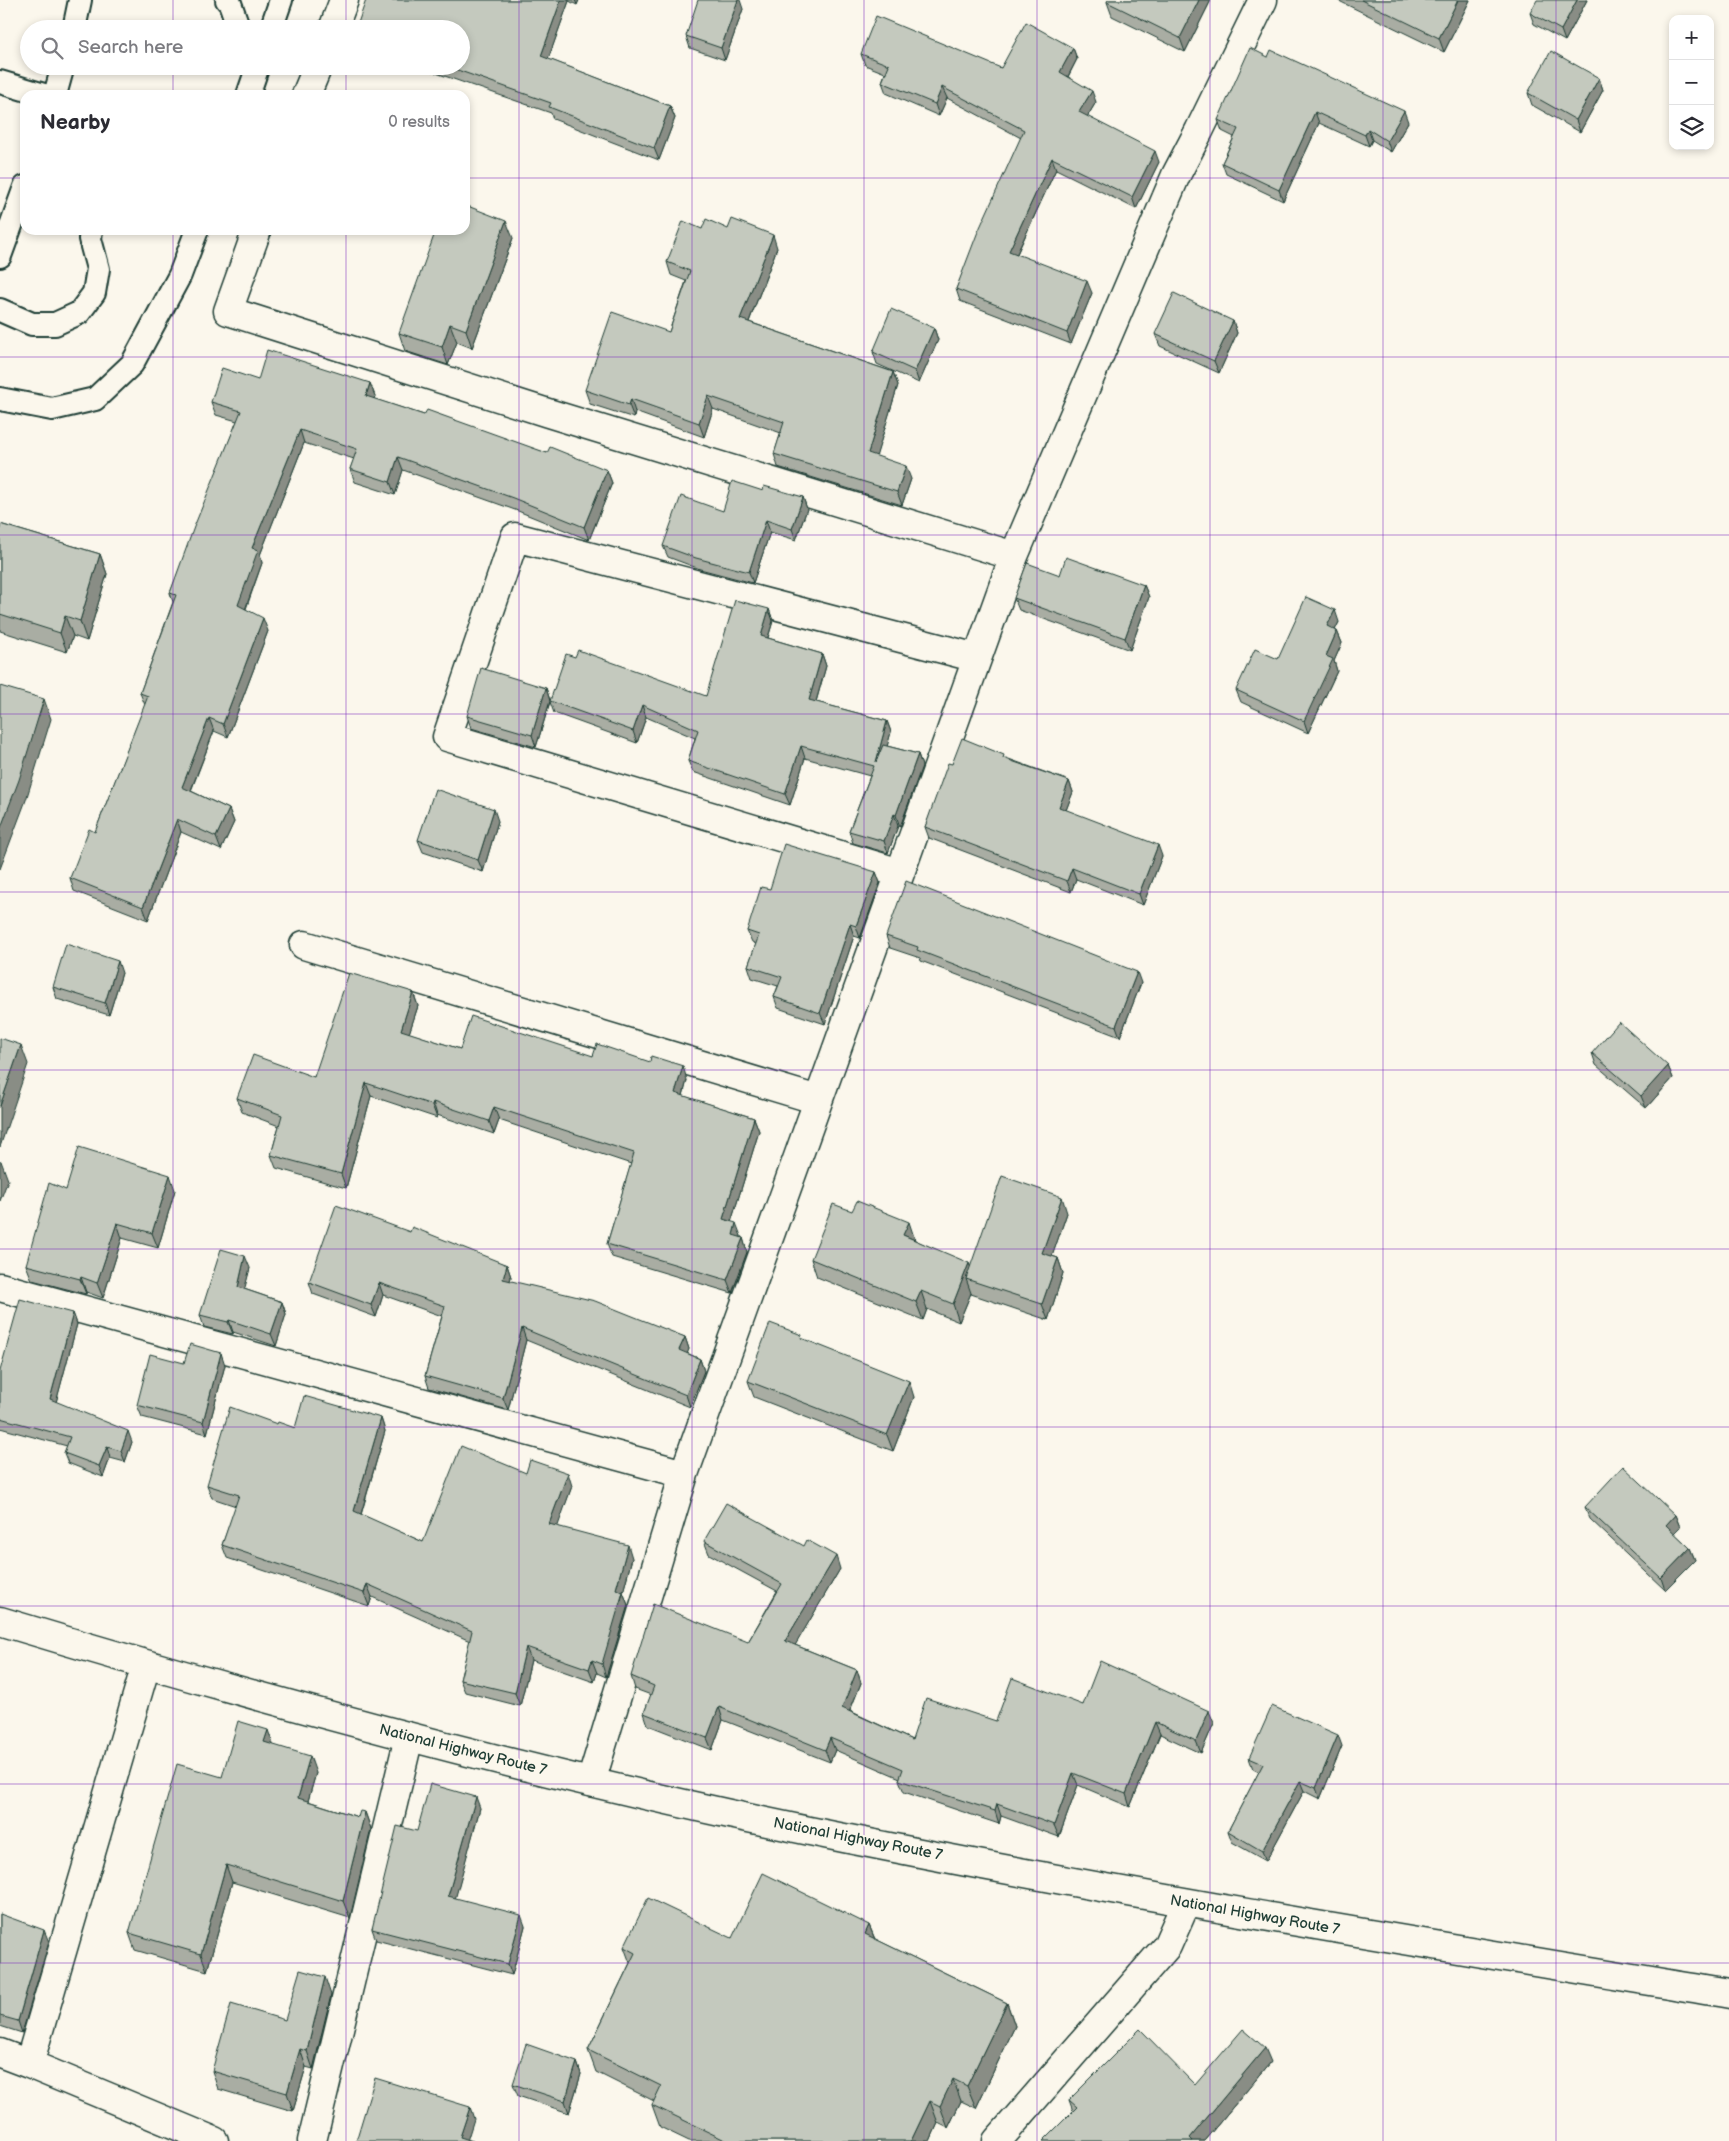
<!DOCTYPE html>
<html lang="en">
<head>
<meta charset="utf-8">
<style>
	:root { --surface:#fff; --page:#f7f7f7; --text:#2b2b33; --muted:#7c7c81; --line:#e1e1e2 }
	body { margin:0; font-family:"Balsamiq Sans",sans-serif; background:var(--page); color:var(--text) }
	.controls { position:absolute; right:15px; top:15px; display:grid; overflow:hidden; border-radius:10px; box-shadow:0 2px 8px #0003 }
	.controls button { width:45px; height:45px; display:grid; place-items:center; padding:0; border:0; border-bottom:1px solid var(--line); background:var(--surface); color:var(--text); font:25px sans-serif }
	.list { margin:0; padding:0; list-style:none }
	h2 { display:flex; justify-content:space-between; align-items:center; height:65px; margin:0; padding:0 20px; font-size:21px }
	h2 small { font-size:16px; font-weight:400; color:var(--muted) }
	.icon { flex:none; width:28px; height:28px; fill:none; stroke:currentColor; stroke-width:2; stroke-linecap:round; stroke-linejoin:round }
	.map { position:relative; flex:none; width:1729px; height:2141px; overflow:hidden }
	.search { position:absolute; background:var(--surface); box-shadow:0 2px 8px #0003; left:20px; top:20px; width:450px; height:55px; display:flex; align-items:center; gap:12px; box-sizing:border-box; padding:0 18px; border-radius:28px; color:var(--muted); font-size:19px }
	.panel { position:absolute; background:var(--surface); box-shadow:0 2px 8px #0003; left:20px; top:90px; width:450px; height:145px; border-radius:15px }
	.map>svg:first-child { display:block }
	.lines { fill:none; stroke-linecap:round; stroke-linejoin:round }
	.service-casing { stroke:#1f3d34; stroke-width:26 }
	.minor-casing { stroke:#1f3d34; stroke-width:31 }
	.trunk-casing { stroke:#1f3d34; stroke-width:31 }
	.service { stroke:#fbf7ec; stroke-width:22 }
	.minor { stroke:#fbf7ec; stroke-width:28 }
	.trunk { stroke:#fbf7ec; stroke-width:28 }
	.wall { fill:#a9ada3; stroke:#1f3d34 }
	.shaded-wall { fill:#898d85; stroke:#1f3d34 }
	.building { fill:#c4c9be; stroke:#1f3d34 }
	.grid { fill:none; stroke:#7b2cbf; stroke-width:1; stroke-opacity:0.55 }
	.labels { text-anchor:middle; dominant-baseline:central; stroke-width:4; stroke-linejoin:round; paint-order:stroke }
	.street-label { font-size:15px; fill:#1f3d34; stroke:#fbf7ec }
</style>
</head>
<body>
<div class="map">
<svg width="1729" height="2141" viewBox="0 0 1729 2141">
	<rect width="100%" height="100%" fill="#fbf7ec"/>
	<filter id="ink" filterUnits="userSpaceOnUse"><feTurbulence type="fractalNoise" baseFrequency=".02" numOctaves="2"/><feDisplacementMap in="SourceGraphic" scale="10" xChannelSelector="R" yChannelSelector="G"/><feConvolveMatrix kernelMatrix="1 2 1 2 8 2 1 2 1" color-interpolation-filters="sRGB"/></filter>
	<g filter="url(#ink)">
		<g class="lines">
			<g class="service-casing">
				<path id="service" d="M227,0L230,3L239,29
					M74,29L80,0
					M271,29L281,0
					M0,82L44,95
					M55,95L63,66
					M248,95L258,66
					M0,256L25,187
					M0,310L32,324H55L79,313L94,293L98,269L90,239L91,230
					M0,399L52,409L95,399L132,364L180,275L197,230"/>
			</g>
			<g class="minor-casing">
				<path id="minor" d="M333,29L344,0
					M306,95L318,66
					M257,230L228,311L548,413L1014,556
					M900,873L447,737L515,537L977,658
					M304,945L818,1100
					M0,1287L684,1474
					M146,1665L29,2064L214,2141
					M591,1782L684,1474L1014,556L1176,175L1199,131L1263,0
					M0,2053L29,2064
					M312,2141L409,1737
					M997,2141L1167,1946L1186,1903"/>
			</g>
			<g class="trunk-casing">
				<path id="trunk" d="M0,1621C278,1705 559,1781 844,1838C1138,1897 1433,1945 1729,1994"/>
			</g>
			<use href="#service" class="service"/>
			<use href="#minor" class="minor"/>
			<use href="#trunk" class="trunk"/>
		</g>
		<path class="wall" d="M366,0H579L577,5L569,1L548,59L670,106L675,118L659,160L553,119L551,113L416,66H461Z
			M1108,0H1211L1185,52L1112,16L1107,2Z
			M1337,0H1470L1444,52Z
			M1587,0L1565,41L1534,24L1530,13Z
			M743,9L725,60L690,48L686,36Z
			M1073,48L1077,59L1068,77L1096,102L1087,117L1159,162L1136,209L1056,169L1017,254L1092,293L1071,344L960,301L956,289L1021,138L947,98L939,116L886,93L882,82L885,73L865,65L861,54L1001,68Z
			M1268,57L1408,122L1391,152L1372,140L1369,146L1319,123L1283,201L1226,174L1222,163L1234,137L1222,131L1218,120Z
			M1599,78L1603,90L1580,132L1532,105L1528,93Z
			M702,229L777,248L749,322L893,372L898,385L876,456L911,479L902,505L778,467L774,454L781,433L713,409L704,437L635,412L634,418L590,404L585,390L669,332L686,281L671,275L667,262Z
			M513,238L472,348L457,342L448,365L405,351L399,333Z
			M1233,321L1237,333L1219,373L1160,346L1155,334Z
			M934,328L938,340L919,383L877,364L873,352Z
			M258,380L370,383L375,396L374,399L424,415L547,453L607,470L612,483L589,540L518,511L403,470L395,495L355,482L350,469L354,459L304,443L260,555L262,563L246,609L268,631L228,737L214,731L191,791L229,809L234,822L221,850L181,832L148,920L74,891L70,878L95,832L145,705L140,693L173,602L170,593L237,421L216,415L211,402Z
			M763,491L803,497L807,509L796,540L770,532L753,583L700,569L668,557L663,546L723,511Z
			M0,524L100,554L107,574L87,641L73,636L67,652L0,631Z
			M1060,575L1144,585L1149,597L1130,650L1019,610L1014,598Z
			M769,609L773,621L768,638L822,654L826,666L816,702L887,721L891,732L887,746L918,754L922,766L900,827L898,826L888,853L853,843L849,831L870,776L805,758L790,805L693,772L688,761L695,738L646,717L637,743L554,713L550,702L536,747L471,728L467,716L546,688L550,700L706,696Z
			M1339,622L1335,630L1337,631L1342,643L1334,661L1337,671L1308,733L1241,702L1236,690Z
			M1006,758L1069,781L1073,792L1066,810L1162,856L1143,905L1076,879L1071,892L929,838L925,827L952,764Z
			M498,821L483,872L423,852L418,840Z
			M876,872L880,883L860,938L854,936L825,1024L778,1008L774,997L778,986L752,978L748,966L756,944L752,942L747,931L770,889Z
			M886,936L1141,983L1120,1037L921,961L920,958L890,948Z
			M122,973L109,1015L57,999L53,987Z
			M413,992L418,1006L409,1033L460,1049L593,1056L687,1080L683,1096L754,1118L759,1131L731,1222L741,1236V1238H743L747,1252L732,1293L612,1257L607,1244L631,1164L499,1120L494,1134L437,1115V1118L371,1096L346,1188L276,1168L271,1155L279,1126L242,1112L237,1098L314,1077Z
			M1592,1053L1668,1066L1673,1078L1646,1108L1596,1065Z
			M66,1190H175L158,1248L122,1238L103,1298L86,1292V1294L32,1280L26,1265Z
			M1067,1213L1052,1256L1058,1258L1063,1273L1048,1320L971,1294V1293L959,1322L927,1309L923,1320L817,1277L811,1259L915,1240L970,1266Z
			M410,1232L507,1265L511,1277L510,1281L685,1337L689,1349L687,1353L700,1359L704,1371L690,1407L526,1340L508,1410L429,1388L425,1376L442,1316L383,1295L376,1317L313,1294L309,1282Z
			M250,1268L244,1289L282,1302L286,1314L276,1346L233,1332V1334L204,1327L200,1315Z
			M73,1313L77,1324L56,1402L132,1442L125,1462L110,1458L103,1477L68,1463L64,1453L67,1446L0,1428V1371Z
			M803,1339L914,1397L893,1451L754,1397L748,1381Z
			M184,1363L225,1365L207,1434L142,1417L137,1405Z
			M381,1418L385,1431L361,1515L423,1542L526,1473L572,1486L557,1526L632,1558L623,1592L628,1605L606,1677L597,1673L594,1682L531,1660L520,1706L465,1692L460,1680L470,1641L372,1597L369,1606L227,1558L222,1545L236,1506L212,1498L207,1485L277,1424L295,1428Z
			M1585,1507L1675,1515L1680,1527L1674,1533L1690,1548L1695,1560L1665,1590L1590,1519Z
			M704,1541L840,1569L795,1645L857,1670L861,1683L850,1711L912,1740L996,1721L1083,1705L1214,1723L1201,1753L1160,1734L1130,1807L1078,1785L1059,1837L1001,1816L999,1824L904,1792L899,1780L900,1778L835,1750L830,1762L723,1720L712,1750L648,1725L644,1713L651,1695L635,1689L631,1676L748,1642L777,1591L709,1554Z
			M273,1745L316,1773L308,1801L358,1817L365,1812L371,1829L350,1918L232,1882L207,1971L135,1950L129,1933L222,1777Z
			M1342,1746L1320,1799L1304,1791L1266,1861L1232,1842L1228,1831L1259,1772L1253,1769L1249,1758Z
			M480,1808L455,1898L525,1926L512,1975L376,1940L372,1929L417,1831Z
			M0,1914L49,1942L22,2033L0,2026Z
			M869,1925L875,1939L1007,2003L1015,2026L976,2108L961,2101L948,2128L938,2123L930,2141H689L660,2127L652,2105L654,2101L596,2072L588,2050L630,1963L624,1947L732,1938Z
			M331,1995L313,2069L306,2067L293,2111L218,2089L212,2071L285,2020Z
			M577,2062L581,2074L569,2113L518,2096L513,2084Z
			M1271,2062L1204,2141H1043L1073,2111L1069,2100L1195,2085Z"/>
		<path class="shaded-wall" d="M561,0H569V1L545,68L541,56Z
			M575,0H579L577,5Z
			M738,0H740L743,9L725,60L721,48Z
			M1199,0H1211L1185,52L1180,38Z
			M1458,0H1470L1444,52L1439,38Z
			M1577,0H1587L1565,41L1561,30Z
			M1073,48L1077,59L1064,84L1060,72Z
			M1599,78L1603,90L1580,132L1576,120Z
			M942,87L947,98L939,116L935,104Z
			M1092,91L1096,102L1083,124L1079,112Z
			M670,106L675,118L659,160L654,148Z
			M1404,111L1408,122L1391,152L1387,141Z
			M1315,112L1319,123L1283,201L1279,190Z
			M1368,129L1372,140L1369,146L1365,135Z
			M1155,151L1159,162L1136,209L1132,197Z
			M1052,158L1056,169L1013,262L1009,251Z
			M506,221L513,238L472,348L466,330Z
			M773,235L777,248L745,332L740,319Z
			M1087,281L1092,293L1071,344L1067,333Z
			M1233,321L1237,333L1219,373L1214,361Z
			M450,324L457,342L448,365L442,347Z
			M934,328L938,340L919,383L915,371Z
			M893,372L898,385L873,467L868,453Z
			M370,383L375,396L371,409L366,396Z
			M708,396L713,409L704,437L699,423Z
			M631,399L635,412L634,418L629,405Z
			M300,430L304,443L260,555L262,563L242,618L238,605L252,548Z
			M398,457L403,470L395,495L390,482Z
			M906,466L911,479L902,505L897,492Z
			M607,470L612,483L589,540L584,527Z
			M803,497L807,509L796,540L792,529Z
			M766,520L770,532L753,583L749,572Z
			M100,554L107,574L87,641L80,621Z
			M1144,585L1149,597L1130,650L1125,638Z
			M769,609L773,621L765,647L761,636Z
			M1335,610L1339,622L1331,638L1327,626Z
			M65,616L73,636L67,652L60,633Z
			M263,618L268,631L228,737L223,724Z
			M1337,631L1342,643L1334,661L1337,671L1308,733L1304,721L1326,656Z
			M822,654L826,666L813,712L809,700Z
			M546,688L550,701L536,747L532,735Z
			M44,699L51,719L26,800L0,869V830Z
			M642,705L646,717L637,743L633,731Z
			M209,718L214,731L187,800L182,787Z
			M887,721L891,732L880,773L876,762Z
			M801,746L805,758L790,805L785,794Z
			M918,754L922,766L900,827L896,815Z
			M1069,781L1073,792L1063,818L1059,807Z
			M229,809L234,822L221,850L216,837Z
			M494,809L498,821L483,872L478,860Z
			M894,814L898,826L888,853L884,841Z
			M177,819L181,832L148,920L143,907Z
			M1158,845L1162,856L1143,905L1139,894Z
			M1072,868L1076,879L1071,892L1067,881Z
			M876,872L880,883L860,938L856,926Z
			M850,924L854,936L825,1024L820,1013Z
			M118,961L122,973L109,1015L105,1003Z
			M1137,972L1141,983L1120,1037L1116,1026Z
			M413,992L418,1006L406,1043L401,1030Z
			M21,1045L28,1064L0,1147V1106Z
			M683,1066L687,1080L680,1107L675,1093Z
			M1668,1066L1673,1078L1646,1108L1641,1096Z
			M366,1083L371,1096L346,1188L341,1174Z
			M433,1102L437,1115V1118L432,1105Z
			M494,1107L499,1120L494,1134L489,1121Z
			M754,1118L759,1131L728,1232L723,1219Z
			M1,1161L8,1180L0,1201V1162Z
			M170,1175L175,1190L158,1248L152,1233Z
			M1062,1197L1067,1213L1048,1268L1042,1253Z
			M909,1222L915,1240L903,1235Z
			M117,1223L122,1238L103,1298L97,1283Z
			M736,1223L741,1236L738,1249L733,1235Z
			M743,1238L747,1252L732,1293L727,1280Z
			M245,1256L250,1268L242,1299L238,1287Z
			M1058,1258L1063,1273L1048,1320L1042,1304Z
			M969,1263L976,1281L966,1279L971,1293L959,1322L953,1304Z
			M507,1265L511,1277L507,1291L503,1279Z
			M81,1277L86,1292V1294L80,1279Z
			M379,1283L383,1295L376,1317L371,1305Z
			M921,1291L927,1309L923,1320L916,1302Z
			M282,1302L286,1314L276,1346L271,1334Z
			M73,1313L77,1324L54,1410L50,1399Z
			M229,1320L233,1332V1334L228,1322Z
			M522,1328L526,1340L508,1410L503,1398Z
			M685,1337L689,1349L684,1362L679,1350Z
			M221,1353L225,1365L207,1434L203,1422Z
			M700,1359L704,1371L690,1407L686,1395Z
			M909,1381L914,1397L893,1451L887,1435Z
			M381,1418L385,1431L358,1524L354,1511Z
			M128,1431L132,1442L125,1462L121,1451Z
			M107,1447L110,1458L103,1477L99,1466Z
			M568,1473L572,1486L554,1537L549,1524Z
			M1675,1515L1680,1527L1670,1537L1666,1525Z
			M628,1545L632,1558L621,1600L623,1592L628,1605L606,1677L602,1664L616,1589Z
			M1690,1548L1695,1560L1665,1590L1661,1578Z
			M836,1556L840,1569L790,1654L785,1641Z
			M367,1584L372,1597L369,1606L364,1593Z
			M526,1647L531,1660L520,1706L515,1693Z
			M592,1660L597,1673L594,1682L589,1669Z
			M857,1670L861,1683L846,1720L842,1708Z
			M719,1707L723,1720L712,1750L707,1738Z
			M1209,1711L1214,1723L1201,1753L1196,1741Z
			M1155,1722L1160,1734L1130,1807L1126,1794Z
			M268,1730L274,1747L264,1742Z
			M1338,1735L1342,1746L1320,1799L1316,1788Z
			M830,1738L835,1750L830,1762L825,1750Z
			M310,1756L316,1773L304,1815L298,1798Z
			M1073,1773L1078,1785L1059,1837L1054,1825Z
			M1300,1781L1304,1791L1266,1861L1262,1851Z
			M476,1797L480,1808L453,1907L448,1896Z
			M997,1804L1001,1816L999,1824L995,1811Z
			M365,1812L371,1829L350,1918L343,1901Z
			M226,1865L232,1882L207,1971L201,1954Z
			M521,1915L525,1926L512,1975L508,1964Z
			M869,1925L878,1947L865,1934Z
			M44,1930L49,1942L22,2033L18,2021Z
			M325,1977L331,1995L313,2069L307,2051Z
			M1007,2003L1015,2026L976,2108L967,2086Z
			M1265,2048L1271,2062L1204,2141H1191L1190,2138Z
			M300,2049L306,2067L293,2111L287,2093Z
			M577,2062L581,2074L569,2113L565,2101Z
			M953,2079L961,2101L948,2128L940,2106Z
			M930,2101L938,2123L930,2141H911Z
			M470,2107L474,2119L467,2141L460,2137Z"/>
		<path class="building" d="M366,0H561L541,56L670,106L654,148L549,107L551,103L446,66H461V29H356Z
			M698,0H738L721,48L686,36Z
			M1108,0H1199L1180,38L1107,2Z
			M1361,0H1458L1439,38Z
			M1537,0H1577L1561,30L1530,13Z
			M876,16L1001,68L1026,22L1073,48L1060,72L1092,91L1079,112L1155,151L1132,197L1052,158L1009,251L1087,281L1067,333L956,289L977,234L1024,130L942,87L935,104L882,82L889,65L861,54Z
			M1250,48L1268,57L1271,50L1404,111L1387,141L1368,129L1365,135L1315,112L1279,190L1222,163L1238,129L1218,120Z
			M1551,51L1599,78L1576,120L1528,93Z
			M465,205L506,221L466,330L450,324L442,347L399,333L436,230H465Z
			M706,219L728,229L732,219L773,235L740,319L893,372L868,453L906,466L897,492L774,454L784,422L708,396L699,423L631,399L629,405L585,390L612,312L669,332L690,271L667,262L683,221L702,229Z
			M1174,293L1233,321L1214,361L1155,334Z
			M891,309L934,328L915,371L873,352Z
			M267,350L370,383L366,396L424,415L427,410L547,453L550,447L607,470L584,527L513,498L398,457L390,482L350,469L357,449L300,430L252,548L258,550L238,605L263,618L223,724L209,718L182,787L229,809L216,837L177,819L143,907L70,878L89,829L95,832L148,696L140,693L176,595L170,593L194,527L241,411L211,402L222,368L258,380Z
			M732,481L763,491L764,486L803,497L792,529L766,520L749,572L696,558L663,546L681,496L723,511Z
			M0,524L100,554L80,621L65,616L60,633L0,614Z
			M1066,557L1144,585L1125,638L1014,598L1027,563L1060,575Z
			M1306,597L1335,610L1327,626L1337,631L1326,656L1333,659L1304,721L1236,690L1255,649L1278,659Z
			M735,600L769,609L761,636L822,654L809,700L887,721L876,762L883,745L918,754L896,815L894,814L884,841L849,831L874,766L801,746L785,794L688,761L698,730L642,705L633,731L550,701L566,654L575,657L578,650L706,696Z
			M481,668L546,688L532,735L467,716Z
			M0,686L44,699L19,780L0,830Z
			M962,738L1004,755L1003,758L1069,781L1059,807L1158,845L1139,894L1072,868L1067,881L925,827L948,763L952,764Z
			M435,789L494,809L478,860L418,840Z
			M784,844L876,872L856,926L850,924L820,1013L774,997L782,977L748,966L759,935L747,931L761,887L770,889Z
			M906,881L1137,972L1116,1026L917,950L918,947L886,936Z
			M66,944L118,961L105,1003L53,987Z
			M349,973L413,992L401,1030L460,1049L471,1016L593,1056L597,1044L650,1062L651,1056L683,1066L675,1093L754,1118L723,1219L736,1223L733,1235L743,1238L727,1280L607,1244L634,1153L494,1107L489,1121L433,1102L432,1105L366,1083L341,1174L271,1155L282,1115L237,1098L253,1055L314,1077Z
			M1619,1022L1668,1066L1641,1096L1592,1053Z
			M0,1038L21,1045L0,1106Z
			M79,1147L170,1175L152,1233L117,1223L97,1283L81,1277L80,1279L26,1265L49,1183L66,1190Z
			M1002,1176L1062,1197L1042,1253L1058,1258L1042,1304L966,1279Z
			M857,1201L909,1222L903,1235L969,1263L953,1304L921,1291L916,1302L811,1259L833,1204L852,1211Z
			M336,1205L410,1232L412,1227L507,1265L503,1279L595,1301L685,1337L679,1350L700,1359L686,1395L522,1328L503,1398L425,1376L445,1306L379,1283L371,1305L309,1282Z
			M221,1249L245,1256L238,1287L282,1302L271,1334L229,1320L228,1322L200,1315Z
			M20,1299L73,1313L50,1399L128,1431L121,1451L107,1447L99,1466L64,1453L70,1437L0,1418V1371Z
			M770,1323L802,1335L801,1338L909,1381L887,1435L748,1381Z
			M190,1344L221,1353L203,1422L137,1405L150,1354L184,1363Z
			M304,1396L381,1418L354,1511L423,1542L461,1446L526,1473L530,1460L568,1473L549,1524L628,1545L616,1589L623,1592L602,1664L592,1660L589,1669L526,1647L515,1693L460,1680L472,1631L367,1584L364,1593L222,1545L239,1495L207,1485L230,1407L277,1424L278,1422L295,1428Z
			M1623,1466L1675,1515L1666,1525L1690,1548L1661,1578L1585,1507Z
			M726,1503L804,1546L807,1540L836,1556L785,1641L857,1670L842,1708L912,1740L926,1698L996,1721L1012,1678L1083,1705L1100,1661L1209,1711L1196,1741L1155,1722L1126,1794L1073,1773L1054,1825L997,1804L995,1811L899,1780L903,1769L830,1738L825,1750L719,1707L707,1738L644,1713L654,1686L631,1676L653,1604L748,1642L782,1584L704,1541Z
			M1272,1706L1338,1735L1316,1788L1300,1781L1262,1851L1228,1831L1263,1764L1249,1758Z
			M238,1721L268,1730L264,1742L310,1756L298,1798L358,1817L360,1811L365,1812L343,1901L226,1865L201,1954L129,1933L177,1764L222,1777Z
			M430,1784L476,1797L448,1896L521,1915L508,1964L372,1929L397,1826L417,1831Z
			M763,1873L869,1925L865,1934L1007,2003L967,2086L953,2079L940,2106L930,2101L911,2141H727L652,2105L661,2086L588,2050L635,1953L624,1947L648,1898L732,1938Z
			M0,1914L44,1930L18,2021L0,2016Z
			M300,1970L325,1977L307,2051L300,2049L287,2093L212,2071L231,2004L285,2020Z
			M1140,2029L1195,2085L1243,2029L1265,2048L1190,2138L1193,2141H1043L1077,2107L1069,2100Z
			M526,2044L577,2062L565,2101L513,2084Z
			M375,2078L470,2107L460,2137L473,2141H356Z"/>
	</g>
	<path class="grid" d="M173,0V29M346,0V29M519,0V2141M692,0V2141M864,0V2141M1037,0V2141M1210,0V2141M1383,0V2141M1556,0V2141M173,66V95M346,66V95M0,178H25M465,178H1729M173,230V2141M346,230V2141M0,357H1729M0,535H1729M0,714H1729M0,892H1729M0,1070H1729M0,1249H1729M0,1427H1729M0,1606H1729M0,1784H1729M0,1963H1729"/>
	<g class="labels">
		<g class="street-label">
			<text transform="translate(463 1750) rotate(14)">National Highway Route 7</text>
			<text transform="translate(858 1839) rotate(11)">National Highway Route 7</text>
			<text transform="translate(1255 1915) rotate(10)">National Highway Route 7</text>
		</g>
	</g>
</svg>
<div class="controls">
<button>+</button>
<button>−</button>
<button><svg class="icon" aria-label="layers" viewBox="0 0 24 24"><path d="M12 4l9 5-9 5-9-5zM3 14l9 5 9-5"/></svg></button>
</div>
<div class="search"><svg class="icon" aria-label="search" viewBox="0 0 24 24"><circle cx="10" cy="10" r="6"/><path d="M15 15l6 6"/></svg>Search here</div>
<section class="panel">
<h2>Nearby<small>0 results</small></h2>
<ul class="list">
</ul>
</section>
</div>
</body>
</html>
